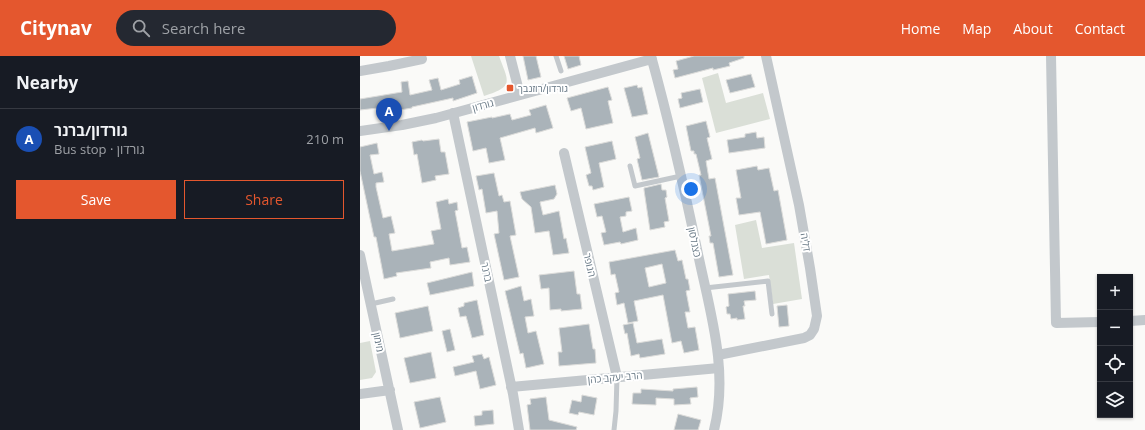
<!DOCTYPE html>
<html lang="en">
<head>
<meta charset="utf-8">
<style>
	:root { --surface:#171b24; --page:#242831; --text:#f1f3f6; --muted:#9ea1a6; --line:#363941; --accent:#e4572e }
	body { margin:0; font-family:"Open Sans",Heebo,sans-serif; background:var(--page); color:var(--text) }
	.controls { position:absolute; right:12px; bottom:12px; display:grid; overflow:hidden; border-radius:0px; box-shadow:0 1px 3px #0004 }
	.controls button { width:36px; height:36px; display:grid; place-items:center; padding:0; border:0; border-bottom:1px solid var(--line); background:var(--surface); color:var(--text); font:20px sans-serif }
	.you { position:absolute; left:331px; top:133px; width:14px; height:14px; margin:-10px; border:3px solid #fff; border-radius:50%; background:#1a73e8; box-shadow:0 0 0 6px #1a73e833 }
	.badge { display:grid; place-items:center; width:26px; height:26px; border-radius:50%; background:var(--accent); color:#fff; font-size:13px; font-weight:700 }
	.pin { position:absolute; translate:-50% -33px; filter:drop-shadow(0 1px 2px #0008) }
	.pin::after { content:''; position:absolute; top:21px; width:14px; height:12px; background:inherit; clip-path:polygon(0 0,100% 0,50% 100%) }
	.list { margin:0; padding:0; list-style:none }
	h2 { display:flex; justify-content:space-between; align-items:center; height:52px; margin:0; padding:0 16px; font-size:17px }
	h2 small { font-size:13px; font-weight:400; color:var(--muted) }
	.list li { display:grid; grid-template-columns:26px 1fr auto; gap:12px; align-items:center; box-sizing:border-box; height:60px; padding:0 16px; border-top:1px solid var(--line) }
	.list b { display:block; font-size:15px; white-space:nowrap }
	.list p { margin:0; font-size:13px; white-space:nowrap; color:var(--muted) }
	.list em { font-size:13px; font-style:normal; color:var(--muted) }
	.actions { display:flex; gap:8px; padding:12px 16px }
	.actions a { flex:1; padding:9px 0; border:1px solid var(--accent); border-radius:0px; text-align:center; font-size:14px; color:var(--accent) }
	.actions .main { background:var(--accent); color:#fff }
	.icon { flex:none; width:22px; height:22px; fill:none; stroke:currentColor; stroke-width:2; stroke-linecap:round; stroke-linejoin:round }
	.map { position:relative; flex:none; width:785px; height:374px; overflow:hidden }
	header { display:flex; align-items:center; gap:24px; box-sizing:border-box; height:56px; padding:0 20px; background:var(--accent); color:#fff }
	header strong { font-size:19px }
	nav { display:flex; gap:22px; margin-inline-start:auto; font-size:14px }
	.search { width:280px; height:36px; background:var(--page); display:flex; align-items:center; gap:10px; box-sizing:border-box; padding:0 14px; border-radius:22px; color:var(--muted); font-size:15px }
	main { display:flex }
	aside { flex:1; background:var(--surface) }
	.map>svg:first-child { display:block }
	.green { fill:#dadfd7 }
	.building { fill:#aab3b9; stroke:#dcdcda; fill-rule:evenodd }
	.lines { fill:none; stroke-linecap:round; stroke-linejoin:round }
	.service { stroke:#c3c8cc; stroke-width:5 }
	.minor { stroke:#c3c8cc; stroke-width:10 }
	.poi-dot { fill:#e4572e; stroke:#fff; stroke-width:1.5 }
	.labels { text-anchor:middle; dominant-baseline:central; stroke-width:4; stroke-linejoin:round; paint-order:stroke }
	.poi-label { font-size:10px; fill:#657683; stroke:#fff; text-anchor:start }
	.street-label { font-size:10px; fill:#657683; stroke:#fff }
</style>
</head>
<body>
<header>
<strong>Citynav</strong>
<div class="search"><svg class="icon" aria-label="search" viewBox="0 0 24 24"><circle cx="10" cy="10" r="6"/><path d="M15 15l6 6"/></svg>Search here</div>
<nav><a>Home</a><a>Map</a><a>About</a><a>Contact</a></nav>
</header>
<main>
<aside>
<h2>Nearby<small></small></h2>
<ul class="list">
<li><span class="badge" style="background:#1a4fb4">A</span><div><b>גורדון/ברנר</b><p>Bus stop · גורדון</p></div><em>210 m</em></li>
</ul>
<div class="actions"><a class="main">Save</a><a>Share</a></div>
</aside>
<div class="map">
<svg width="785" height="374" viewBox="0 0 785 374">
	<rect width="100%" height="100%" fill="#fafaf8"/>
	<path class="green" d="M111,0H139C149,27 154,30 124,40Z
		M358,17L366,47L403,37L410,63L356,77L342,22Z
		M396,164L402,192L434,187L442,243L413,248L409,219L384,223L375,169Z
		M10,285L16,316L12,322L0,324V287Z"/>
	<path class="building" d="M163,0H176L181,21L168,24Z
		M204,0H219L221,9L208,13Z
		M334,0H384V2L369,7L370,10L353,14V12L315,22L313,14L318,13L316,5Z
		M391,18L395,31L370,37L366,24Z
		M112,20L117,37L93,45V42L52,51V52L28,56L27,51L0,54V43L42,36L41,26L48,25L50,39L72,34L69,24L78,22L81,34L100,28L99,24Z
		M277,29L278,32L282,31L288,58L272,61L264,32Z
		M248,31L252,44L248,45L253,67L226,73L221,52L211,55L207,42Z
		M340,33L343,46L320,52L318,43L322,42L321,37Z
		M186,49L193,72L176,77L175,72L140,82L145,104L129,107L126,92L113,95L107,66L132,61V62L150,58L152,64L171,59L169,54Z
		M346,65L350,81L347,82L352,103L346,105L349,123L355,122L373,219L359,221L353,187H350L349,180H351L339,119H341L336,98H334V95H331L326,70Z
		M396,76L397,82L404,81L405,92L369,97L367,84L385,81V78Z
		M288,77L299,121L282,124L277,103L280,102L275,81Z
		M79,83L81,96H85L89,118L75,120L76,124L62,127L57,98L54,99L52,86L62,84L63,85Z
		M252,85L256,103L239,107L244,131L233,134L232,130H229L226,119L231,117L225,91Z
		M17,87L19,98L10,99L14,118L22,116L24,126L16,127V131L23,162L31,160L35,177L29,178L32,195L74,188L71,175L81,173L76,146L88,143L89,148L97,146L98,154L95,155L102,192L107,191L110,206L90,209L89,202L70,206L71,212L36,217L37,220L24,223L16,181H14L0,115V91Z
		M397,110L398,114L409,112L414,135L418,134L427,184L406,188L400,156L379,159L376,142H381L376,114Z
		M134,117L139,140L142,139L144,146L150,145L156,179L150,180L159,221L144,224L134,178L139,177L137,155L126,157L122,133L119,134L116,120Z
		M301,128L302,134H306L307,141L305,142L309,165L304,166L305,171L290,174L284,134V132Z
		M195,129L197,138L194,143L180,146L183,159L199,155L204,183L206,182L209,197L193,199L189,175L175,177L171,151L162,143L160,136Z
		M269,141L272,155L266,156V160L260,161L263,176L276,172L278,184L261,188L260,186L244,189L241,177L246,176L242,160L237,161L234,148Z
		M315,194L318,205L322,204L326,223H328L330,234L326,235L330,256H325L328,272L335,271L339,294L324,297L321,285L312,287L303,239L274,245L278,265L268,267L264,247L257,249L255,237L259,236L255,218L251,219L249,206ZM302,208L306,227L289,231L285,212Z
		M214,215L217,238H220L222,253L201,255V253L190,254L189,232L181,233L179,219Z
		M112,216L114,230L70,239L67,227Z
		M161,230L164,245L171,243L174,260L165,261L168,277L176,275L184,308L166,312L163,297L160,298L145,235Z
		M395,235L396,244L384,245L385,250H383L385,263L377,264V262L371,263L370,258H367L366,251L369,250L368,238Z
		M117,244L124,279L112,282L106,260L100,261L98,252L104,250V247Z
		M427,249L429,270L419,271L417,250Z
		M68,250L73,275L40,282L35,257Z
		M273,267L277,287L302,283L305,298L280,302L279,298L271,300L267,277L265,278L263,269Z
		M229,268L233,293H235L236,307L199,310L198,296H202L199,272Z
		M90,273L95,294L87,296L82,275Z
		M71,296L76,322L50,327L44,302Z
		M122,298L124,303L129,301L136,329L120,333L116,315L95,320L93,311L114,306L112,300Z
		M337,331L338,341L330,342L331,348L314,349V343L296,342V349L272,348L273,337H281V333L313,335V333Z
		M222,339L237,342L234,359L219,356L218,359L209,357L212,344L221,346Z
		M80,341L86,366L60,372L54,346Z
		M186,341L189,364L217,371L216,374H170L167,349L171,348L170,343Z
		M133,354L134,368L115,370L114,360L122,359V355Z
		M318,358L341,364L338,374H314Z"/>
	<g class="lines">
		<path class="service" d="M196,0L201,15
			M270,110L275,130L321,120
			M345,232L408,225L412,258
			M11,248L33,243
			M254,374L256,355L257,321"/>
		<path class="minor" d="M150,0L160,39
			M291,0C309,65 324,131 338,198C350,256 369,315 354,374
			M691,0L696,267L740,266
			M0,15L29,10L62,3L61,0
			M93,57L153,338L159,374
			M0,75L42,69L76,62L292,3
			M204,97L257,321
			M0,199L38,374
			M770,265L785,264
			M358,299L444,282L450,279L454,273L457,260L450,212L439,149L406,0
			M151,331L359,312
			M0,338L30,334"/>
	</g>
	<rect class="poi-dot" x="146" y="28" width="8" height="8" rx="2"/>
	<g class="labels">
		<g class="poi-label">
			<text x="158" y="32">גורדון/רוזנבך</text>
		</g>
		<g class="street-label">
			<text transform="translate(123 49) rotate(-15)">גורדון</text>
			<text transform="translate(335 186) rotate(78)">כצנלסון</text>
			<text transform="translate(446 186) rotate(80)">דליה</text>
			<text transform="translate(230 209) rotate(77)">הנופר</text>
			<text transform="translate(127 216) rotate(78)">ברנר</text>
			<text transform="translate(19 286) rotate(78)">מימון</text>
			<text transform="translate(255 321) rotate(-5)">הרב יעקב כהן</text>
		</g>
	</g>
</svg>
<div class="controls">
<button>+</button>
<button>−</button>
<button><svg class="icon" aria-label="locate" viewBox="0 0 24 24"><circle cx="12" cy="12" r="6"/><path d="M12 2v4M12 18v4M2 12h4M18 12h4"/></svg></button>
<button><svg class="icon" aria-label="layers" viewBox="0 0 24 24"><path d="M12 4l9 5-9 5-9-5zM3 14l9 5 9-5"/></svg></button>
</div>
<div class="you"></div>
<div class="pin badge" style="left:29px;top:75px;background:#1a4fb4">A</div>
</div>
</main>
</body>
</html>
